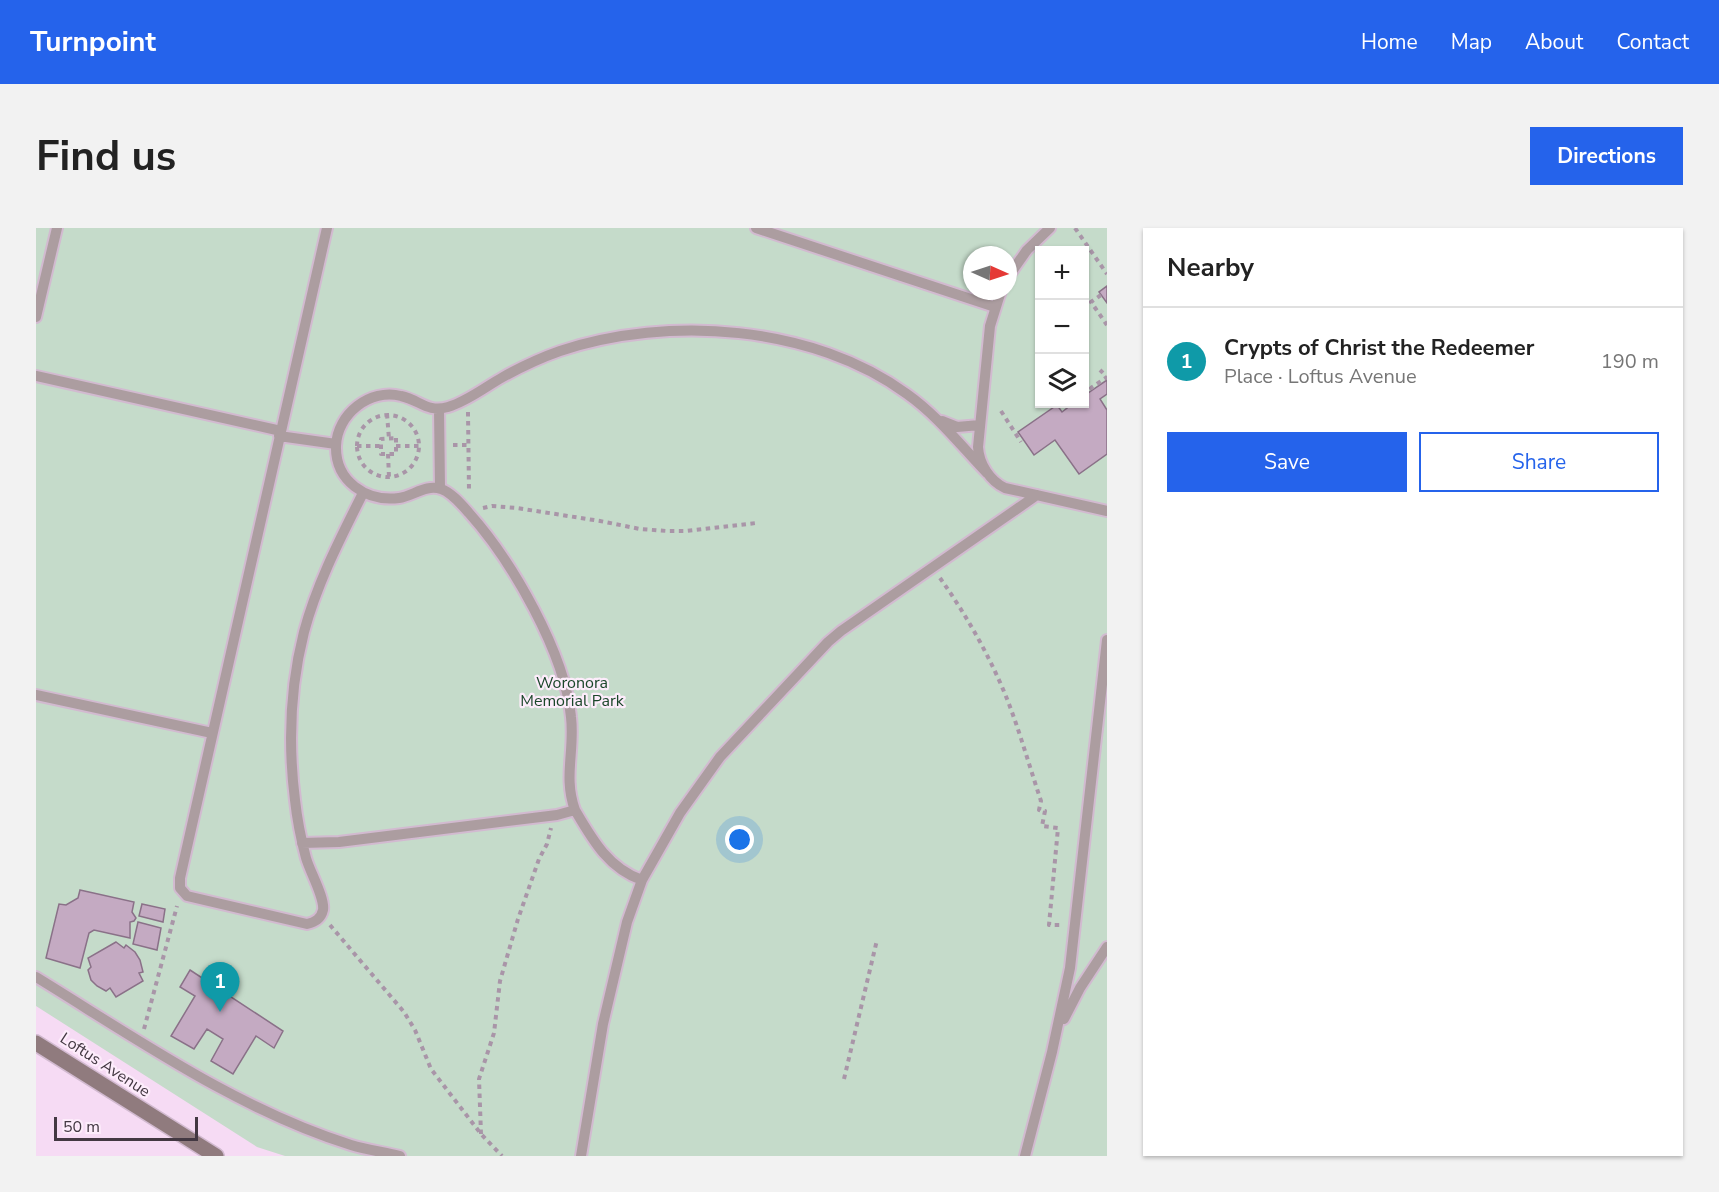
<!DOCTYPE html>
<html lang="en">
<head>
<meta charset="utf-8">
<style>
	:root { --surface:#fff; --page:#f2f2f2; --text:#222; --muted:#767676; --line:#e0e0e0; --accent:#2563eb }
	body { margin:0; font-family:"Nunito Sans",sans-serif; background:var(--page); color:var(--text) }
	.controls { position:absolute; right:18px; top:18px; display:grid; overflow:hidden; border-radius:0px; box-shadow:0 2px 4px #0004 }
	.controls button { width:54px; height:54px; display:grid; place-items:center; padding:0; border:0; border-bottom:2px solid var(--line); background:var(--surface); color:var(--text); font:30px sans-serif }
	.compass { position:absolute; left:927px; top:18px; width:54px; height:54px; border-radius:50%; background:var(--surface); box-shadow:0 2px 4px #0004; rotate:93deg }
	.scale { position:absolute; left:18px; bottom:15px; width:144px; box-sizing:border-box; padding-left:6px; border:3px solid #433842; border-top:0; font-size:16px; line-height:21px; white-space:nowrap; color:#433842; -webkit-text-stroke:4px #fdecfb; paint-order:stroke }
	.you { position:absolute; left:704px; top:612px; width:21px; height:21px; margin:-15px; border:4px solid #fff; border-radius:50%; background:#1a73e8; box-shadow:0 0 0 9px #1a73e833 }
	.badge { display:grid; place-items:center; width:39px; height:39px; border-radius:50%; background:var(--accent); color:#fff; font-size:20px; font-weight:700 }
	.pin { position:absolute; translate:-50% -50px; filter:drop-shadow(0 2px 3px #0008) }
	.pin::after { content:''; position:absolute; top:32px; width:21px; height:18px; background:inherit; clip-path:polygon(0 0,100% 0,50% 100%) }
	.list { margin:0; padding:0; list-style:none }
	h2 { display:flex; justify-content:space-between; align-items:center; height:78px; margin:0; padding:0 24px; font-size:26px }
	h2 small { font-size:20px; font-weight:400; color:var(--muted) }
	.list li { display:grid; grid-template-columns:39px 1fr auto; gap:18px; align-items:center; box-sizing:border-box; height:108px; padding:0 24px; border-top:2px solid var(--line) }
	.list b { display:block; font-size:22px; white-space:nowrap }
	.list p { margin:0; font-size:20px; white-space:nowrap; color:var(--muted) }
	.list em { font-size:20px; font-style:normal; color:var(--muted) }
	.actions { display:flex; gap:12px; padding:18px 24px }
	.actions a { flex:1; padding:14px 0; border:2px solid var(--accent); border-radius:0px; text-align:center; font-size:21px; color:var(--accent) }
	.actions .main { background:var(--accent); color:#fff }
	.icon { flex:none; width:33px; height:33px; fill:none; stroke:currentColor; stroke-width:2; stroke-linecap:round; stroke-linejoin:round }
	.map { position:relative; flex:none; width:1071px; height:928px; overflow:hidden; border-radius:0px }
	header { display:flex; align-items:center; gap:36px; box-sizing:border-box; height:84px; padding:0 30px; background:var(--accent); color:#fff }
	header strong { font-size:28px }
	nav { display:flex; gap:33px; margin-inline-start:auto; font-size:21px }
	.intro { display:flex; align-items:center; justify-content:space-between; box-sizing:border-box; height:144px; padding:0 36px }
	h1 { margin:0; font-size:42px }
	.button { padding:15px 27px; border-radius:0px; background:var(--accent); color:#fff; font-size:21px; font-weight:700 }
	main { display:flex; gap:36px; padding:0 36px }
	aside { flex:1; background:var(--surface); border-radius:0px; box-shadow:0 2px 4px #0004 }
	.map>svg:first-child { display:block }
	.green { fill:#c5dbca; fill-rule:evenodd }
	.building { fill:#c4aac2; stroke:#8a7188; stroke-width:1.5 }
	.lines { fill:none; stroke-linecap:round; stroke-linejoin:round }
	.lane-casing { stroke:#d2bad0; stroke-width:14 }
	.secondary-casing { stroke:#d2bad0; stroke-width:18 }
	.path { stroke:#a995a8; stroke-width:4; stroke-dasharray:4.5 4.5; stroke-linecap:butt }
	.lane { stroke:#ac9da0; stroke-width:10 }
	.secondary { stroke:#907b7e; stroke-width:15 }
	.labels { text-anchor:middle; dominant-baseline:central; stroke-width:4.5; stroke-linejoin:round; paint-order:stroke }
	.park-label { font-size:16px; fill:#1a4629; stroke:#fdecfb }
	.street-label { font-size:16px; fill:#433842; stroke:#fdecfb }
</style>
</head>
<body>
<header>
<strong>Turnpoint</strong>
<nav><a>Home</a><a>Map</a><a>About</a><a>Contact</a></nav>
</header>
<div class="intro"><h1>Find us</h1><a class="button">Directions</a></div>
<main>
<div class="map">
<svg width="1071" height="928" viewBox="0 0 1071 928">
	<rect width="100%" height="100%" fill="#f6dbf4"/>
	<path class="green" d="M0,0H1071V928H249L221,919L0,778ZM1004,22H1048V176H1004ZM936,27H972V63H936Z"/>
	<path class="building" d="M1071,58V75L1063,64Z
		M1071,152V166L1064,171L1071,182V226L1043,246L1019,212L998,227L982,204L1021,177L1026,184L1031,180L1028,176H1048V161L1052,165Z
		M44,662L98,674L96,684L100,690L98,693L94,694V710L58,702L53,705L44,740L10,730L23,676L30,677L42,670Z
		M106,676L129,681L127,694L103,688Z
		M102,694L125,700L121,722L97,716Z
		M80,714L88,720L90,717L99,724L104,732L107,744L103,745L107,753L80,769L74,760L70,763L61,758L55,752L52,742L55,739L52,730Z
		M154,742L247,803L238,820L220,808L197,846L175,833L187,811L171,801L158,821L135,808L159,768L144,759Z"/>
	<g class="lines">
		<g class="lane-casing">
			<path id="lane" d="M291,0L144,650V660L151,668L271,696C279,694 285,691 287,682C289,670 274,644 270,630C265,611 261,591 259,572C252,516 254,459 268,404C281,355 305,309 327,265
				M720,0L959,79
				M972,49L991,22L1014,0
				M965,63L954,98L942,219C943,236 954,253 969,260L1071,283
				M0,89L21,0
				M0,148L245,203
				M403,181L404,260
				M906,193L921,199L944,197
				M243,208L300,216
				M0,467L176,505
				M539,582C556,611 572,640 606,652
				M266,615L303,614L521,587L539,582C527,549 539,523 535,489C529,425 476,333 433,285C426,277 415,264 405,261C390,256 377,268 363,270C330,274 299,253 300,218C301,186 334,160 365,168C384,172 391,185 412,179C432,173 449,159 467,149C485,139 504,130 524,123C633,87 777,97 871,166C902,188 925,218 951,245
				M0,749C101,811 201,881 315,917C331,922 348,924 364,928
				M1028,791L1044,760L1071,719
				M545,928L567,796L591,694L606,652L644,585L684,529L792,414L805,403L1001,267
				M989,928L1016,824L1034,740L1071,412"/>
		</g>
		<g class="secondary-casing">
			<path id="secondary" d="M0,815L180,928"/>
		</g>
		<path class="path" d="M1039,0L1071,46
			M1065,67L1055,74L1071,97
			M1048,154L1050,153L1055,160L1071,149L1064,142
			M965,183L985,214
			M432,184L433,263
			M351,186L353,211
			M321 218a31 31 0 1 1 62 0a31 31 0 1 1-62 0Z
			M360,210V226H345V211Z
			M417,217H433
			M321,218H345
			M360,218H386
			M352,226L353,249
			M447,280L456,278L481,280L564,293L604,301L631,303H650L720,295
			M904,350C931,388 956,432 973,476C985,508 994,540 1005,573L1003,582L1009,583L1006,598L1022,600L1013,697H1026
			M294,697L368,784L379,802L395,841L445,906L466,928
			M108,801L141,678
			M808,851L841,712
			M445,906L443,851L458,805L464,753L482,691L503,631L511,616L515,600"/>
		<use href="#lane" class="lane"/>
		<use href="#secondary" class="secondary"/>
	</g>
	<g class="labels">
		<g class="park-label">
			<text x="536" y="455">Woronora<tspan x="536" dy="18">Memorial Park</tspan></text>
		</g>
		<g class="street-label">
			<text transform="translate(69 837) rotate(33)">Loftus Avenue</text>
		</g>
	</g>
</svg>
<div class="controls">
<button>+</button>
<button>−</button>
<button><svg class="icon" aria-label="layers" viewBox="0 0 24 24"><path d="M12 4l9 5-9 5-9-5zM3 14l9 5 9-5"/></svg></button>
</div>
<svg class="compass" viewBox="-18 -18 36 36"><path d="M0-13l5 13h-10z" fill="#e53935"/><path d="M0 13l5-13h-10z" fill="#767676"/></svg>
<div class="scale">50 m</div>
<div class="you"></div>
<div class="pin badge" style="left:184px;top:784px;background:#0f9aa8">1</div>
</div>
<aside>
<h2>Nearby<small></small></h2>
<ul class="list">
<li><span class="badge" style="background:#0f9aa8">1</span><div><b>Crypts of Christ the Redeemer</b><p>Place · Loftus Avenue</p></div><em>190 m</em></li>
</ul>
<div class="actions"><a class="main">Save</a><a>Share</a></div>
</aside>
</main>
</body>
</html>
